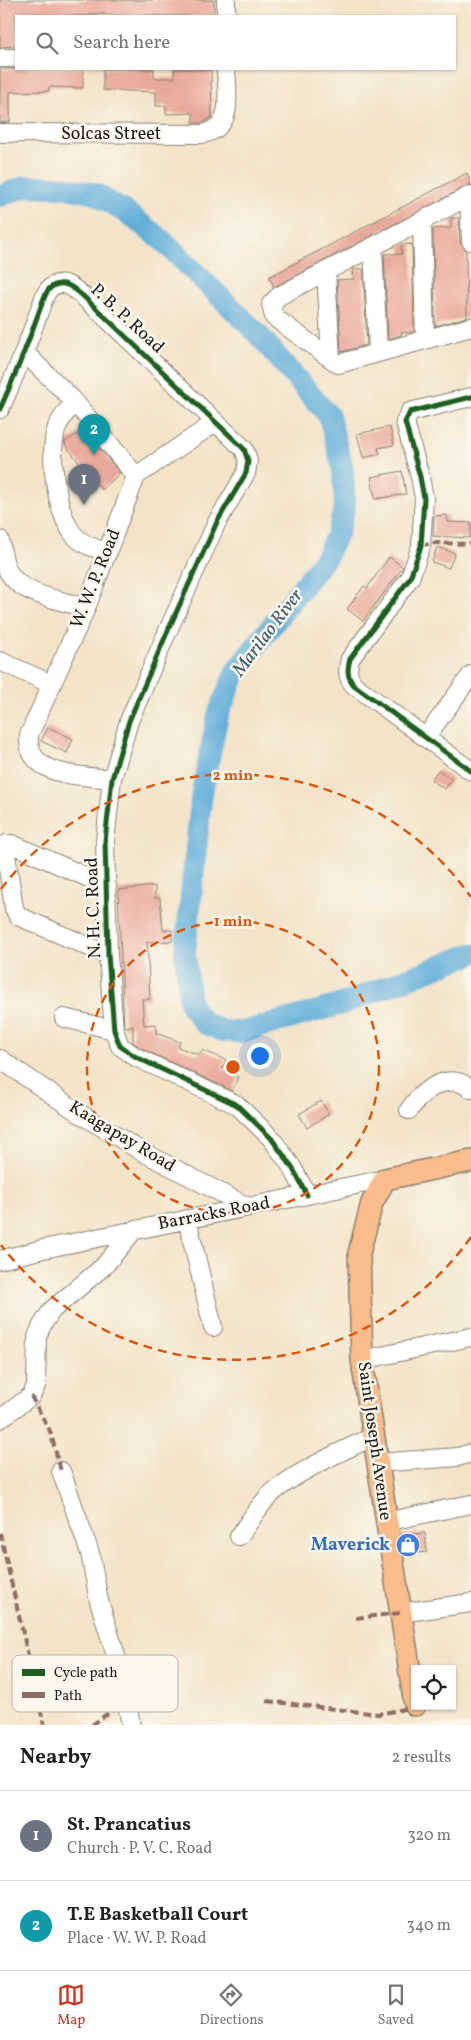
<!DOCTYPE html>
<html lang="en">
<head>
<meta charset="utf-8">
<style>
	:root { --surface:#fff; --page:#f2f2f2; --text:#222; --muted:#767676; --line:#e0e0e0; --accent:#c8321e }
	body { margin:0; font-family:Vollkorn,serif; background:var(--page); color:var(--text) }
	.controls { position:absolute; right:15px; bottom:15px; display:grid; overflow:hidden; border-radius:0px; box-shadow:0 1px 4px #0004 }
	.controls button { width:45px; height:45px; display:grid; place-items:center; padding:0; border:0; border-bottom:1px solid var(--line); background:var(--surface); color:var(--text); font:25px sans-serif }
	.you { position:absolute; left:259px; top:1055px; width:18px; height:18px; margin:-12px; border:4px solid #fff; border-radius:50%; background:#1a73e8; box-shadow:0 0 0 8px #1a73e833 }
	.badge { display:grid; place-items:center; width:32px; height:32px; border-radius:50%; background:var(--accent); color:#fff; font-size:16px; font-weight:700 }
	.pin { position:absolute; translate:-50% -41px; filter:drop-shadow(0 1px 2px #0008) }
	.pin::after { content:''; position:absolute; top:26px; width:18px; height:15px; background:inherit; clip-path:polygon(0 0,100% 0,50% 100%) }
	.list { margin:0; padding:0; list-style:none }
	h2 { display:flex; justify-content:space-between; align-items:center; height:65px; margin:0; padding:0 20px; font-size:21px }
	h2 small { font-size:16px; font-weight:400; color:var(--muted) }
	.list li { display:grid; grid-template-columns:32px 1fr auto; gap:15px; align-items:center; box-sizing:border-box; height:90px; padding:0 20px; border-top:1px solid var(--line) }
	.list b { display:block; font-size:19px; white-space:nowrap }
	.list p { margin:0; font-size:16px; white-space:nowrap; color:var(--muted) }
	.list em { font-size:16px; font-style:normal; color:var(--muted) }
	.icon { flex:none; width:28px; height:28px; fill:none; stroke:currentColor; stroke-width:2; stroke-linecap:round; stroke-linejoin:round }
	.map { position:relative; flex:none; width:471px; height:1725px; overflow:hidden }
	.search { position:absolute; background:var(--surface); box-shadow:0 1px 4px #0004; left:15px; right:15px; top:15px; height:55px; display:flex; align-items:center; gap:12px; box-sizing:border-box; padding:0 18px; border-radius:0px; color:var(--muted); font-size:19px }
	.sheet { height:245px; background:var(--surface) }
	nav { display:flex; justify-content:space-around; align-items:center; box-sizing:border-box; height:70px; border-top:1px solid var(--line); background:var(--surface); font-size:14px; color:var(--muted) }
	nav a { display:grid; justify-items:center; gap:2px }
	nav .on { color:var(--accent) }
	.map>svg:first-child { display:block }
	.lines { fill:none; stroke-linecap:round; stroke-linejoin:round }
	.river { stroke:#60add9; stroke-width:22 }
	.building { fill:#e9a99a }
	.minor-casing { stroke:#888072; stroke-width:20 }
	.major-casing { stroke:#888072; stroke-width:24 }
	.minor { stroke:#fff; stroke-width:18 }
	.major { stroke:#fabc8b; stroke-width:21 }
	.quiet { stroke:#8d6e63; stroke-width:4; stroke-dasharray:8 4; stroke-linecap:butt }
	.cycleway-casing { stroke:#fbf7ec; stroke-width:8 }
	.cycleway { stroke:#1b5e20; stroke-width:5 }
	.ring { fill:none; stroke:#de560d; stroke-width:2.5; stroke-dasharray:9 6 }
	.labels { text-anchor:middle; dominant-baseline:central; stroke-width:5; stroke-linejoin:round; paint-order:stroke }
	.street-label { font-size:18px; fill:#1c1c1c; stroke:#fbf7ec }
	.shop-label { font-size:18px; font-weight:bold; fill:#366cbe; stroke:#fbf7ec; text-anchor:end }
	.water-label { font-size:19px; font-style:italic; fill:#3b5d71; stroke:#fbf7ec }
	.key { fill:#fbf7ec; stroke:#b8b5ae; stroke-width:1 }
	.key-label { font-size:14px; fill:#1c1c1c }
	.centre { fill:#de560d; stroke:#fbf7ec; stroke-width:2.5 }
	.ring-label { font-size:15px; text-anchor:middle; font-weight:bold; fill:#de560d; stroke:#fbf7ec; stroke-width:5; stroke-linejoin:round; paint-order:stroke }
</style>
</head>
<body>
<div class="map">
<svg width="471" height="1725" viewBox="0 0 471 1725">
	<rect width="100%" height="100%" fill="#fbf7ec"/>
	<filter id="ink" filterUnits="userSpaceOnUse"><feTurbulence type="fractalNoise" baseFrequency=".02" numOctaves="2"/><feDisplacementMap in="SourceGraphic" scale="10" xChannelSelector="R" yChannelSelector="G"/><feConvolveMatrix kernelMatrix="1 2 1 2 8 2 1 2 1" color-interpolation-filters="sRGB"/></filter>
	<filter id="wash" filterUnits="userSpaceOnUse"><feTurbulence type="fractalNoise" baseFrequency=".0096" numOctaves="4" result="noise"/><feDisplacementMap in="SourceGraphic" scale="20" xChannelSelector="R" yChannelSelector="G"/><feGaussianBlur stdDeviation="1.12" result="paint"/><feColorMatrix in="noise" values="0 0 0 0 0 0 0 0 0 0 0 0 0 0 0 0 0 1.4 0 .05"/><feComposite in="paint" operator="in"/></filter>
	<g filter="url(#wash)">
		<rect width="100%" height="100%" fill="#f3e3c7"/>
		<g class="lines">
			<path class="river" d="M0,196L26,186L62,187L96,194L127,213L162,240L255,331L329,416L343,470L345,506L338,532L326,557L236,671L218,715L202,792L185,953L190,1004L204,1023L223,1031L242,1032L342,1004L471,954"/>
		</g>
		<g id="blocks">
			<path class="building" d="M0,0H214V16H112V14H90V16H16V46L0,47Z
				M0,69H83V88L49,87V91L10,92V122H0Z
				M103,69H154V78H175L174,69L211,70L212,117L203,123H193V113L166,114V106H156V92L103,90Z
				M467,173L471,184L274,287L269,277Z
				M451,218H459L460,242L466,250L467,317L435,326L433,229L451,228Z
				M412,244L414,332L401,333V335L388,339L384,254H402L401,245Z
				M353,269H363L367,345L341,352L337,280L354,279Z
				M390,427L394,445L378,448L380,454L363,458L357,434Z
				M84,430L120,473L102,490L65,445V442Z
				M402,471L406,494L375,499L371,477Z
				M447,515L448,522L471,523L470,538L433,536L434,516Z
				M437,547L455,553L449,568L432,562Z
				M389,557L403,567L401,570L363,621L347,609L364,586L367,588Z
				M48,727L73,739L67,753L41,741Z
				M438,770L452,779L445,789L431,780Z
				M155,886V898H160L163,930H172V941L147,942L150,999H142L144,1025L156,1024V1033L180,1042L178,1047L199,1055L202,1050L226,1060L222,1069L238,1077L232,1091L141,1048L133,1042V1026L124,1027L118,890Z
				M321,1101L329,1114L307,1128L299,1114Z
				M425,1533L427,1552L404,1554L402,1535Z"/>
		</g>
	</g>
	<g filter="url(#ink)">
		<use href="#blocks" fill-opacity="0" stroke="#888072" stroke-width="1"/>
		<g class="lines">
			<g class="minor-casing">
				<path id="minor" d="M226,16V0
					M0,58H16
					M0,133L203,134C235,127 227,94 226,69
					M471,195L279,296L271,304L274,317L338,364L471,327
					M469,197L471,241
					M422,221L425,338
					M373,247L378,351
					M326,271L331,358
					M25,353L74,401L136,476L86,608L29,735C26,778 81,775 112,779
					M471,397L410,412L405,422L420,477L424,498L421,546L410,578L350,659C347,670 347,677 354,685L471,771
					M74,401C69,409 61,418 57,427C48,453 56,513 74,535C82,545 96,549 108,552
					M0,409C15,376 28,343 40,309C43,302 45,290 53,286C65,279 74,289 83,296L244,449L248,461L246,473L217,522L166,635L129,721L112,779L105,841L108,955L114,1030L120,1046L136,1057L237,1105L271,1138L292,1167L307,1195
					M136,476L216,422
					M0,540C2,551 3,563 9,573C23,596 62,600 86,608
					M0,661L51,684
					M426,737L471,675
					M107,886L12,844H7L5,848L14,908L18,916L108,955
					M64,1018L114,1030
					M0,1059L79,1113L139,1150L248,1207
					M409,1110C422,1090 449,1070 471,1089
					M187,1219L213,1327
					M0,1260L43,1249L385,1179
					M362,1360L471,1337
					M0,1419L31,1396L36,1386L37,1337L42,1325L52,1310L104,1266L134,1230
					M377,1463L458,1457L471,1453
					M61,1471L90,1553L99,1601L121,1672L131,1725
					M385,1522L471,1504
					M239,1536C249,1523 258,1507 269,1496C290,1475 345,1449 373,1437
					M400,1613L471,1603"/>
			</g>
			<g class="major-casing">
				<path id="major" d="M415,1705L362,1360L359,1253L372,1203L385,1179L471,1161"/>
			</g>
			<use href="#minor" class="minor"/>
			<use href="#major" class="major"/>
			<path class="quiet" d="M421,546L432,543L471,544
				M31,1396L50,1431L61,1471
				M0,1533L44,1725
				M356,1618L400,1613
				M452,1700H454
				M267,1701L378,1714L421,1706
				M92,1725L126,1700"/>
			<g class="cycleway-casing">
				<path id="cycleway" d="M471,397L410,412L405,422L420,477L424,498L421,546L410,578L350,659C347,670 347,677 354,685L471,771
					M0,409C15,376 28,343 40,309C43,302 45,290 53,286C65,279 74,289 83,296L244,449L248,461L246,473L217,522L166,635L129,721L112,779L105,841L108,955L114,1030L120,1046L136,1057L237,1105L271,1138L292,1167L307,1195"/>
			</g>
			<use href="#cycleway" class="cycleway"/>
		</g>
	</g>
	<g class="ring">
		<circle cx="233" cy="1067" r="146"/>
		<path d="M471 1237A292 292 0 0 1 1 1245M1 889A292 292 0 0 1 471 897"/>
	</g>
	<defs>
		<g id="shop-disc" transform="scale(1.25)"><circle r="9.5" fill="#3f7fe0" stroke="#fbf7ec"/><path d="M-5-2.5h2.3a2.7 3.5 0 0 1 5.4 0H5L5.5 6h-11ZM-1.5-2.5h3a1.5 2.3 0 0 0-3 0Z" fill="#fff"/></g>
	</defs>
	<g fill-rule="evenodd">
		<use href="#shop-disc" x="408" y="1545"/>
	</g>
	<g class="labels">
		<g class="street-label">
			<text x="111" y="134">Solcas Street</text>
			<text transform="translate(127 319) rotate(43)">P. B. P. Road</text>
			<text transform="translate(96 579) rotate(-68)">W. W. P. Road</text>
			<text transform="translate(94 908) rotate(-92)">N. H. C. Road</text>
			<text transform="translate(122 1137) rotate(31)">Kaagapay Road</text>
			<text transform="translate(214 1214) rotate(-11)">Barracks Road</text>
			<text transform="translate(374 1441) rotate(82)">Saint Joseph Avenue</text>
		</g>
		<g class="shop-label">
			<text x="390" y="1545">Maverick</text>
		</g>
		<g class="water-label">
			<text transform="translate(268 633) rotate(-53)">Marilao River</text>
		</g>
	</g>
	<rect x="12" y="1655" width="166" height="57" rx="8" class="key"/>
	<rect x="22" y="1669" width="23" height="7" fill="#1b5e20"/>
	<rect x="22" y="1692" width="23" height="6" fill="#8d6e63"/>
	<g class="key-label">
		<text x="54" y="1677">Cycle path</text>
		<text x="54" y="1700">Path</text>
	</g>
	<circle cx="233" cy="1067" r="8" class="centre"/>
	<g class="ring-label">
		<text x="233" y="780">2 min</text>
		<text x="233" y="926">1 min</text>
	</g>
</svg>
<div class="controls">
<button><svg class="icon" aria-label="locate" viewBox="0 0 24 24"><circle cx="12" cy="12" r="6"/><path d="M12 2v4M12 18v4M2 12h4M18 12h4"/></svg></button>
</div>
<div class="you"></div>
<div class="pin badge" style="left:84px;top:505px;background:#6b7280">1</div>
<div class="pin badge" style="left:94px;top:455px;background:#0f9aa8">2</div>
<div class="search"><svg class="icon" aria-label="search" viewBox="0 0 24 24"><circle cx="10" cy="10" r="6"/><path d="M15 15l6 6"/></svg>Search here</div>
</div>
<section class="sheet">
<h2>Nearby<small>2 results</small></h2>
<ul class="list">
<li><span class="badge" style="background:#6b7280">1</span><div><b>St. Prancatius</b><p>Church · P. V. C. Road</p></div><em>320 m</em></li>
<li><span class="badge" style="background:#0f9aa8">2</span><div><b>T.E Basketball Court</b><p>Place · W. W. P. Road</p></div><em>340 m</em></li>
</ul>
</section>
<nav>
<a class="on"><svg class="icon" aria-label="map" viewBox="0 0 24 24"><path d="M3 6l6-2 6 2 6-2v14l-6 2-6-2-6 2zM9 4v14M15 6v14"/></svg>Map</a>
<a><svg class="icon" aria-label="directions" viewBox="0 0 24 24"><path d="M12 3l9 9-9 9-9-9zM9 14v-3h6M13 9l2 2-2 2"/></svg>Directions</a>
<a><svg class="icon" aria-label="saved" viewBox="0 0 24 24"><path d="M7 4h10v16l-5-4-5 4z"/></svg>Saved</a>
</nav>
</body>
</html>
